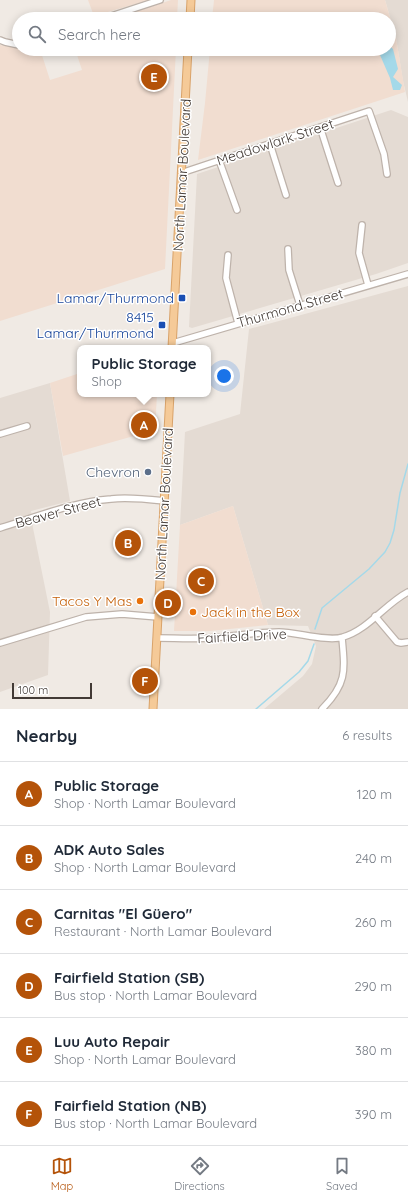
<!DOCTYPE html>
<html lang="en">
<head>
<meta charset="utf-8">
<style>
	:root { --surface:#fff; --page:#f6f6f7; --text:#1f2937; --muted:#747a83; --line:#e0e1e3; --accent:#b45309 }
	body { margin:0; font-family:Quicksand,sans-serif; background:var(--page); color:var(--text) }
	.scale { position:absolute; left:12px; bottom:10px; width:80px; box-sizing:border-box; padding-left:4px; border:2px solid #423a35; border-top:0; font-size:11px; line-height:14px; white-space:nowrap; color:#423a35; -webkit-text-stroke:3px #fff; paint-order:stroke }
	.you { position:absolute; left:224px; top:376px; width:14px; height:14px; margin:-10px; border:3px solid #fff; border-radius:50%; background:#1a73e8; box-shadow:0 0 0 6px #1a73e833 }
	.badge { display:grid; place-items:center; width:26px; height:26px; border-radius:50%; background:var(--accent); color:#fff; font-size:13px; font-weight:700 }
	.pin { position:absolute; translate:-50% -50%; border:2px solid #fff; box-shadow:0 1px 4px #0006 }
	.popup { position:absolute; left:77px; top:345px; width:134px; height:52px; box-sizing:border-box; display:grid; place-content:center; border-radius:8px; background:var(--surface); filter:drop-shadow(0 1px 3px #0005); font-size:13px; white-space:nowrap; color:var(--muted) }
	.popup b { font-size:15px; color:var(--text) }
	.popup::after { content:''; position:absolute; left:50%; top:100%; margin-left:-8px; border:8px solid transparent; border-top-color:var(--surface) }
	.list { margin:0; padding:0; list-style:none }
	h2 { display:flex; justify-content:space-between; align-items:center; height:52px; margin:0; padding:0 16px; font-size:17px }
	h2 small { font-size:13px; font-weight:400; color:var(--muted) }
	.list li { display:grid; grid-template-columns:26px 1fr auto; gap:12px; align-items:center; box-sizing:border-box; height:64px; padding:0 16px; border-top:1px solid var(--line) }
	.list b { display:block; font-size:15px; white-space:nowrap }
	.list p { margin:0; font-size:13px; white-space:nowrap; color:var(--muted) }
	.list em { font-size:13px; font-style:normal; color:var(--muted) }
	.icon { flex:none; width:22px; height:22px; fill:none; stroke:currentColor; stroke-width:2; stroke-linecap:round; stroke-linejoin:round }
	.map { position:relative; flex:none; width:408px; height:709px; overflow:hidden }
	.search { position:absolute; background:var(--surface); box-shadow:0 2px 10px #0003; left:12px; right:12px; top:12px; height:44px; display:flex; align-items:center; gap:10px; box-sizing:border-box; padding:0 14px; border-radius:22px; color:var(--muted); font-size:15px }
	.sheet { height:436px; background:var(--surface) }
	nav { display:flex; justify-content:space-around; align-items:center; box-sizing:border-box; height:56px; border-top:1px solid var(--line); background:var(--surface); font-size:11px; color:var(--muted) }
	nav a { display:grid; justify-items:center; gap:2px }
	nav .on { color:var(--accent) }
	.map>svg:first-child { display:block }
	.residential { fill:#e4dbd3 }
	.commercial { fill:#f1ddd0 }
	.water { fill:#a4d9e9 }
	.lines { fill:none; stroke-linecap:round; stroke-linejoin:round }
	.stream { stroke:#a4d9e9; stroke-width:1.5 }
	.minor-casing { stroke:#beb3ab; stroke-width:8 }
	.major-casing { stroke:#d9a36a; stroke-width:9 }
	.minor { stroke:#fff; stroke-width:5.5 }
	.major { stroke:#f5ca98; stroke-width:7 }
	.transit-dot { fill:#1a4fb4; stroke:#fff; stroke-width:1.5 }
	.service-dot { fill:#5c6f8a; stroke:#fff; stroke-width:1.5 }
	.food-dot { fill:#e8710a; stroke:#fff; stroke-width:1.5 }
	.labels { text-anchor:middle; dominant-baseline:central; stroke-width:3; stroke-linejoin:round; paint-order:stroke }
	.street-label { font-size:14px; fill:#423a35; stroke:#fff }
	.transit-label { font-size:14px; fill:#164399; stroke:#fff; text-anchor:end }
	.service-label { font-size:14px; fill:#4e5e75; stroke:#fff; text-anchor:end }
	.food-label { font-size:14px; fill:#c56008; stroke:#fff; text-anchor:end }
</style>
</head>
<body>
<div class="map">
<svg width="408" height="709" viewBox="0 0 408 709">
	<rect width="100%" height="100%" fill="#f0eae4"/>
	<path class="residential" d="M385,0H408V102L403,81L396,38Z
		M391,110L408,117V263L376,274L192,328L189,327L197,174Z
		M408,286V709H264L303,676L312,664L316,646L308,626L268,625L233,506L180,525L185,432L240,414L249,329Z
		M50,383L70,501L31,511L33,528L50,612L48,675L0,692V398Z"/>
	<path class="commercial" d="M88,0H149L94,16Z
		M171,0H178L177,19H115Z
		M214,0H385L396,38L405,92L198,160L205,103L210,49H389V19H212Z
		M0,45L19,48V49H40L50,80L82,70L75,49H176L165,269L0,321Z
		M80,373V394H157L155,430L63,456L50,383Z
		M233,506L268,625L210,631H174L180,525Z"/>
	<path class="water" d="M390,46L393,49L398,69L393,77L402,85L400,90H393L390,78L380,55L387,49H389Z"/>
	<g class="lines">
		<path class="stream" d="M315,629L322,608L369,569L385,552L390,543L394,530L400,493L408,464
			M256,709L299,672L308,661L314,644"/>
		<g class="minor-casing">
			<path id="minor" d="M102,19L160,0
				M0,40L5,42L19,45
				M320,127L338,183
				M270,144L286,195
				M219,160L237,210
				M181,173L369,111L384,154L387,174
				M362,225L359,253L368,285
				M288,249L289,270L300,305
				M228,255L226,278L238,323
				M173,343L408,274
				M0,434L27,426
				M0,528C36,517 73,502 111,499C129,497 146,499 164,501
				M375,616L397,642L401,643L408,642
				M157,638C174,638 192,639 209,638C233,637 255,632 279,632C296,632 328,642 343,637C368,630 385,604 408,592
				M0,643L86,617L122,614L158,617
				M322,709C347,684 345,671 342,638"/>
		</g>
		<g class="major-casing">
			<path id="major" d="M190,19L191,0
				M172,348L188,49
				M153,709L170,394"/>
		</g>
		<use href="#minor" class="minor"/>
		<use href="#major" class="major"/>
	</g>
	<g class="transit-dot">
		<rect x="178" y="294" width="8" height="8" rx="2"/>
		<rect x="158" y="321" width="8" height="8" rx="2"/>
	</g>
	<circle class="service-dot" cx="148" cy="472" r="4"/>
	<g class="food-dot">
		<circle cx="140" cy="601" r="4"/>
		<circle cx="193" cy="612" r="4"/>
	</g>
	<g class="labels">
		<g class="street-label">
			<text transform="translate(275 142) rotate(-18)">Meadowlark Street</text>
			<text transform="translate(182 175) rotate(-87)">North Lamar Boulevard</text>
			<text transform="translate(290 308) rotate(-16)">Thurmond Street</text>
			<text transform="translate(164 504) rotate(-87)">North Lamar Boulevard</text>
			<text transform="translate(58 512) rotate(-15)">Beaver Street</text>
			<text transform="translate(242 636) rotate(-3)">Fairfield Drive</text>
		</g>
		<g class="transit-label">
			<text x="174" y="298">Lamar/Thurmond</text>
			<text x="154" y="317">8415<tspan x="154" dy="16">Lamar/Thurmond</tspan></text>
		</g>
		<g class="service-label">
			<text x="140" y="472">Chevron</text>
		</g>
		<g class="food-label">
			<text x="132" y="601">Tacos Y Mas</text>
			<text x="201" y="612" text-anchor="start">Jack in the Box</text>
		</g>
	</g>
</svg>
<div class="scale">100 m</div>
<div class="you"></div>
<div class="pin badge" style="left:144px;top:425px">A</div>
<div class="popup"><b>Public Storage</b>Shop</div>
<div class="pin badge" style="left:128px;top:543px">B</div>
<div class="pin badge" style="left:201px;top:581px">C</div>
<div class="pin badge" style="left:168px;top:603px">D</div>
<div class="pin badge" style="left:154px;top:77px">E</div>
<div class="pin badge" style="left:145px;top:681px">F</div>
<div class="search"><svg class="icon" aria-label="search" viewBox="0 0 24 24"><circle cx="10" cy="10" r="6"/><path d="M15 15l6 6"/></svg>Search here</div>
</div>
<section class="sheet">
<h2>Nearby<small>6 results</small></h2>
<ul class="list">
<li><span class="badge">A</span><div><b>Public Storage</b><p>Shop · North Lamar Boulevard</p></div><em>120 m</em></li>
<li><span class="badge">B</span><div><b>ADK Auto Sales</b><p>Shop · North Lamar Boulevard</p></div><em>240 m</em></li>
<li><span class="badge">C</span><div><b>Carnitas &quot;El Güero&quot;</b><p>Restaurant · North Lamar Boulevard</p></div><em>260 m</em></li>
<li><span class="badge">D</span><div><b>Fairfield Station (SB)</b><p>Bus stop · North Lamar Boulevard</p></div><em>290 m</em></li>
<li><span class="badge">E</span><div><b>Luu Auto Repair</b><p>Shop · North Lamar Boulevard</p></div><em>380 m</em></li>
<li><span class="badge">F</span><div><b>Fairfield Station (NB)</b><p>Bus stop · North Lamar Boulevard</p></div><em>390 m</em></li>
</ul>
</section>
<nav>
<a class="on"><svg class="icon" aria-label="map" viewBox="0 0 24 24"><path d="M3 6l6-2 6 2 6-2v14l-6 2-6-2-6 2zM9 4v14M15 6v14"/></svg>Map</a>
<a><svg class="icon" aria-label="directions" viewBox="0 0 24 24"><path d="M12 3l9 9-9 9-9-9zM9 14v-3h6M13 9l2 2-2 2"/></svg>Directions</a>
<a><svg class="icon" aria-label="saved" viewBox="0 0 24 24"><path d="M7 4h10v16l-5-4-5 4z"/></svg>Saved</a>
</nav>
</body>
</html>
